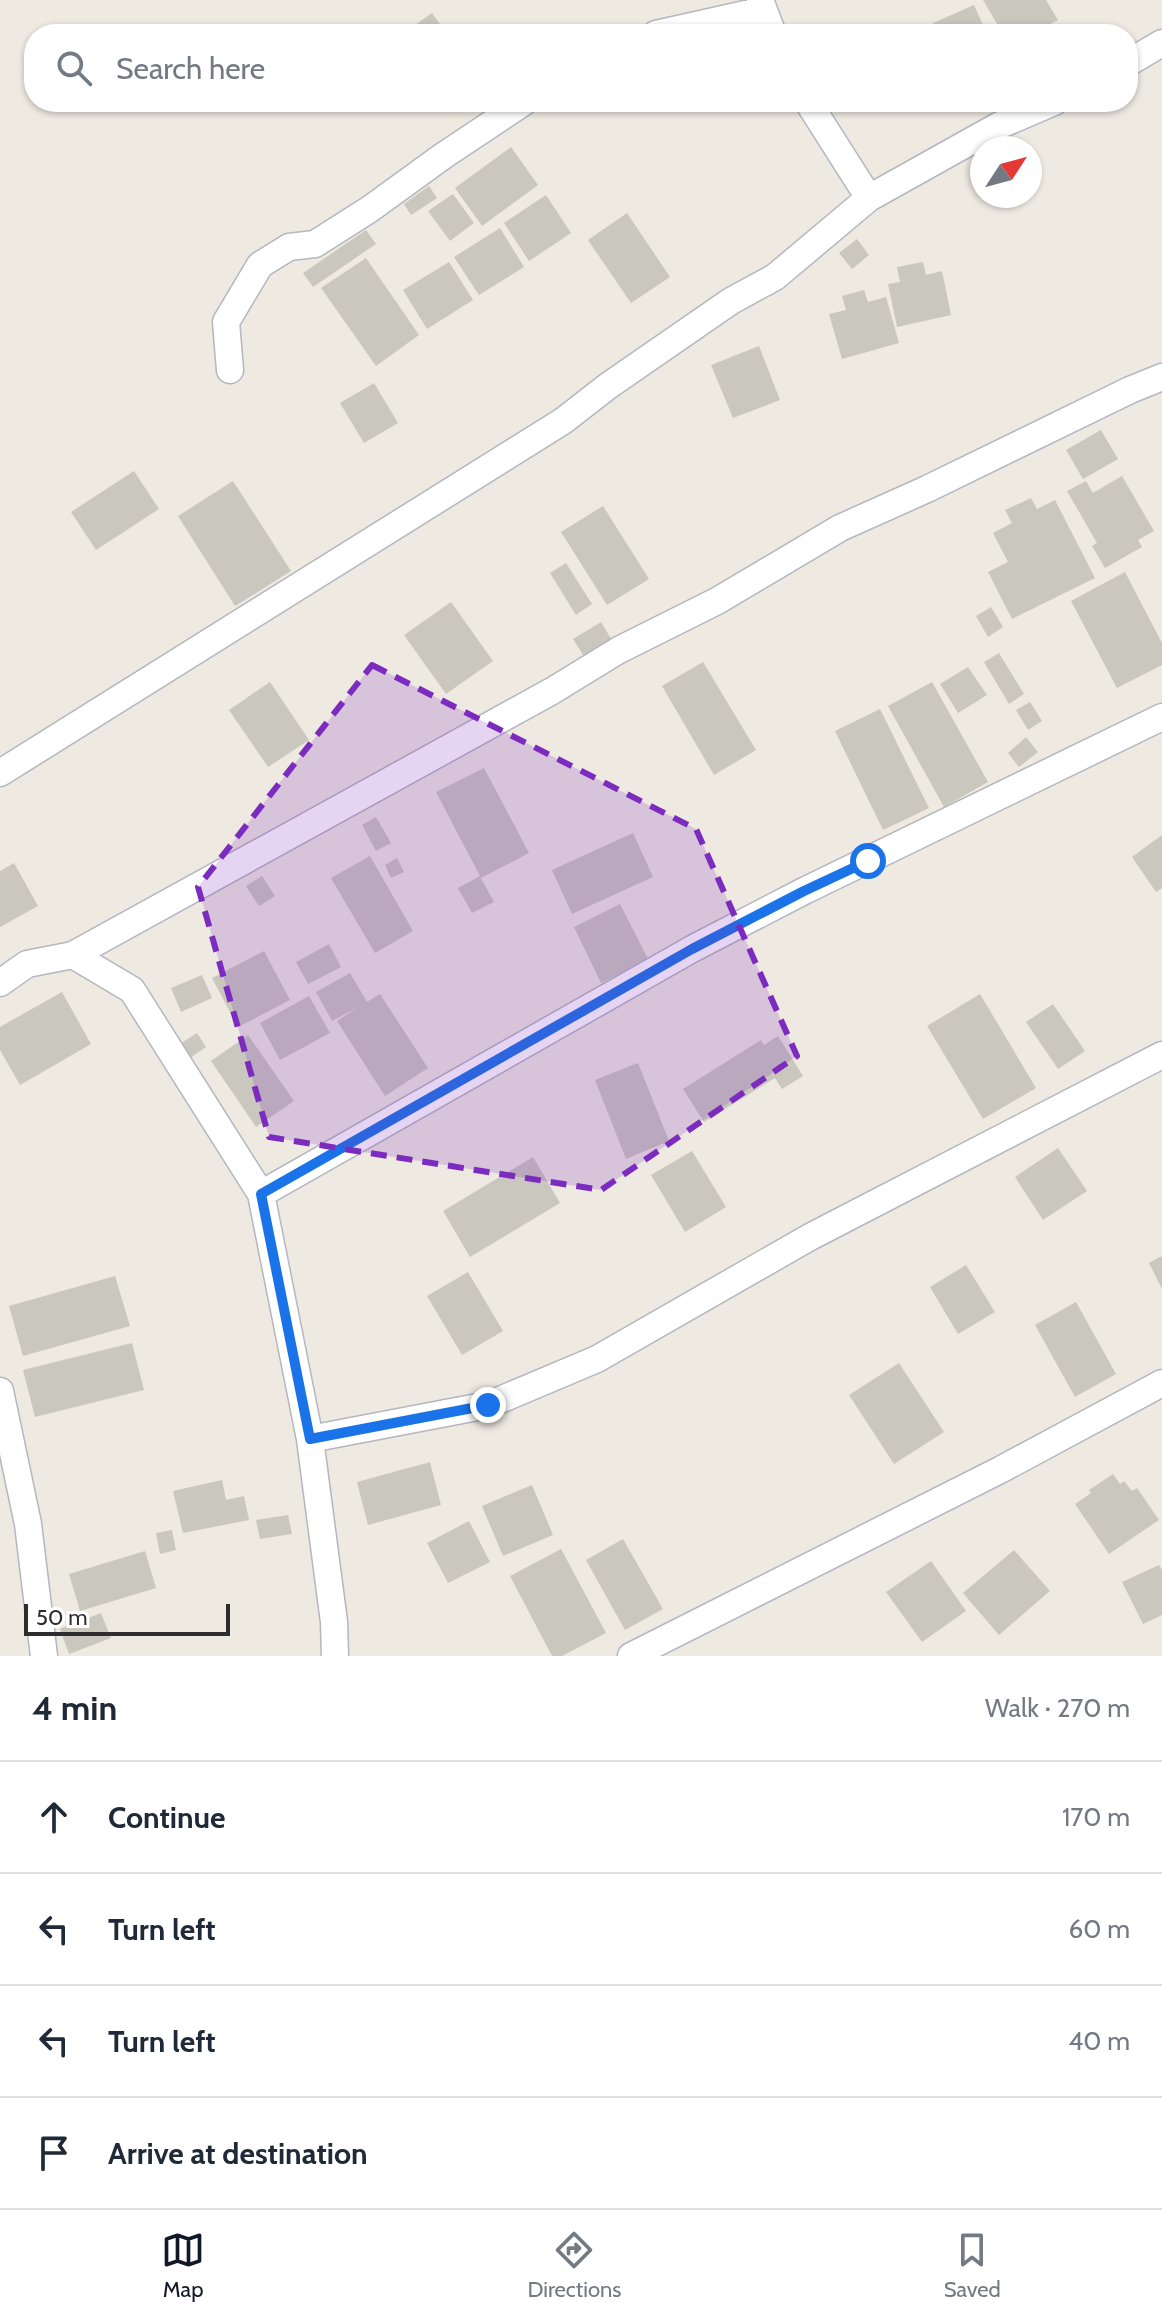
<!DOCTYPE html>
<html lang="en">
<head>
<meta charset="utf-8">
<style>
	:root { --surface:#fff; --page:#f2f2f3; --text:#1f2937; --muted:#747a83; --line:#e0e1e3; --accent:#111827 }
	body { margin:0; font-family:Cabin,sans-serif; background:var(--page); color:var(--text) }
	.compass { position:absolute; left:970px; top:136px; width:72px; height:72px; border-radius:50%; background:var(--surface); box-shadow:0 2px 6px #0004; rotate:54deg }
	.scale { position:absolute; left:24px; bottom:20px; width:206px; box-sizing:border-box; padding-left:8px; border:4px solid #2d2d2d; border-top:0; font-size:22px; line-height:28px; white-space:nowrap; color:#2d2d2d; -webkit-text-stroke:6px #fff; paint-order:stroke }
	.stop { position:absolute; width:24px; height:24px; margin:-18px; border:6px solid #1a73e8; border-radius:50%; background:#fff }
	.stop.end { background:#1a73e8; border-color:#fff; box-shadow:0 2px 8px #0008 }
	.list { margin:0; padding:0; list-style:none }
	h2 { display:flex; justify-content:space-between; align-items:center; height:104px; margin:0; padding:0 32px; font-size:34px }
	h2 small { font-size:26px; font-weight:400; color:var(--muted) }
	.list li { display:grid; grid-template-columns:52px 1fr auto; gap:24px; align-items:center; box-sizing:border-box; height:112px; padding:0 32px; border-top:2px solid var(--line) }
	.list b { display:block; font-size:30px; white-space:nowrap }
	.list em { font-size:26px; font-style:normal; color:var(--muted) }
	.icon { flex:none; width:44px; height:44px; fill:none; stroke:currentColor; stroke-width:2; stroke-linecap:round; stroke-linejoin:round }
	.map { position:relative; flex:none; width:1162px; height:1656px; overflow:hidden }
	.search { position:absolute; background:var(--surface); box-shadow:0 2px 6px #0004; left:24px; right:24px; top:24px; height:88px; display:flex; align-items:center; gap:20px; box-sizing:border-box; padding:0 28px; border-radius:32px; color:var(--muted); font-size:30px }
	.sheet { height:552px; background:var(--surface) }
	nav { display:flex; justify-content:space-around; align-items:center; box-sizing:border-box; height:112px; border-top:2px solid var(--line); background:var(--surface); font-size:22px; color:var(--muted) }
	nav a { display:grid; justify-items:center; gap:4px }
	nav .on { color:var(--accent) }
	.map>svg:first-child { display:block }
	.building { fill:#cac7bf }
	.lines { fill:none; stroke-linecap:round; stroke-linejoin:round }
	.street-casing { stroke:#b4b6c0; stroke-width:29 }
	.street { stroke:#fff; stroke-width:26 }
	.route { stroke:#1a73e8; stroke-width:10 }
	.marked { fill:#7b2cbf; fill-opacity:0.2; stroke:#7b2cbf; stroke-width:6; stroke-dasharray:16 10; stroke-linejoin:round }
</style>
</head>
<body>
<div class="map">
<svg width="1162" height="1656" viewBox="0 0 1162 1656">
	<rect width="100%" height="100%" fill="#eee9e1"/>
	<path class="building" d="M983,0H1046L1058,20L1041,29L1044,34H1003Z
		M974,5L987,34H938L933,23Z
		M432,13L447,34H421L415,25Z
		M511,147L538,185L482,226L455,188Z
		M429,186L437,198L411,215L404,204Z
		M453,194L474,223L450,241L428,211Z
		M546,195L571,233L529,261L504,223Z
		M627,213L670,277L631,303L588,240Z
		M500,228L524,267L479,295L454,257Z
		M366,230L376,244L313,287L303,273Z
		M857,239L869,255L852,269L839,253Z
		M366,258L419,335L376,366L321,288Z
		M449,262L473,300L427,329L403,290Z
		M923,262L926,275L942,271L951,315L897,327L888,284L900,282L897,267Z
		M864,290L868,302L886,297L899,343L842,359L829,314L846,310L842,296Z
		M759,346L780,400L733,418L711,365Z
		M374,383L398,423L364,443L340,403Z
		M1101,430L1118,459L1083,479L1066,450Z
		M134,471L159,509L96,550L71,512Z
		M1122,476L1154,531L1138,540L1142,547L1105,568L1092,546L1097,543L1067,491L1086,481L1093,493Z
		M233,481L291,571L235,606L178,516Z
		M1031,498L1037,509L1055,500L1095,578L1012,619L988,572L1008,562L993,533L1012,523L1005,510Z
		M603,506L649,579L607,605L561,532Z
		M566,563L592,604L576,615L550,573Z
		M1125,572L1162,643V665L1117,688L1071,601Z
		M451,602L493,661L446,694L404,635Z
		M991,607L1003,627L988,637L976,616Z
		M601,622L613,642L585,658L573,639Z
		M999,653L1024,694L1009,704L984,662Z
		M703,662L756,750L714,775L662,686Z
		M968,667L987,695L958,713L940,684Z
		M270,682L309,740L268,767L229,710Z
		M932,682L988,782L944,807L888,706Z
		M1030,702L1042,721L1028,730L1016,710Z
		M880,709L929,808L883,830L835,731Z
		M1026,737L1038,752L1019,767L1008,753Z
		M484,768L529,853L481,878L494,902L472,913L458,888L480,876L436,792Z
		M376,817L391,843L376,851L362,825Z
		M633,833L653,877L572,914L552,870Z
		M1162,835V888L1156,892L1132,857Z
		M370,856L413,931L375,953L331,878Z
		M397,858L404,872L391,878L385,865Z
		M14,863L38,906L0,927V871Z
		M262,876L275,896L259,906L246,886Z
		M620,904L648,959L601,983L574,927Z
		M329,944L341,967L308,984L296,962Z
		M264,951L290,1000L238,1027L212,978Z
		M350,973L367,1002L380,994L428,1068L385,1096L337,1021L358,1007L332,1021L316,992Z
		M202,975L212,998L181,1012L171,988Z
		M62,992L91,1044L20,1085L0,1050V1027Z
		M980,994L1036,1088L983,1119L927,1026Z
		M309,996L330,1033L280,1060L260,1023Z
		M1053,1004L1085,1051L1058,1069L1026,1022Z
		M197,1033L206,1047L190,1058L180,1044Z
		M248,1035L294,1101L256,1127L211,1061Z
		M778,1036L803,1076L782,1089L775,1078L704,1122L683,1089L761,1040L764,1045Z
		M638,1063L669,1141L626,1159L595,1080Z
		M1058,1148L1087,1191L1043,1220L1015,1177Z
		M692,1151L726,1207L685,1232L651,1175Z
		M533,1157L560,1203L470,1257L443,1211Z
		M1162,1256V1289L1149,1263Z
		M966,1265L995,1312L958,1334L930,1287Z
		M468,1272L503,1331L462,1355L427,1296Z
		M115,1276L130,1326L23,1356L9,1306Z
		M1076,1302L1116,1374L1075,1397L1035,1325Z
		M132,1343L144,1390L35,1417L23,1370Z
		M899,1363L944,1432L894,1464L849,1395Z
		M430,1462L441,1505L368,1525L357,1482Z
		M1113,1474L1120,1484L1124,1481L1132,1491L1137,1488L1159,1520L1109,1554L1075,1504L1091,1493L1089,1490Z
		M222,1480L226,1500L244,1496L249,1520L183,1533L173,1491Z
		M532,1485L553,1535L503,1556L482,1506Z
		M288,1515L292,1534L260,1539L256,1520Z
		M469,1521L490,1562L448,1583L427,1543Z
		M172,1530L176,1550L160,1554L156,1533Z
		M623,1539L663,1609L625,1630L586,1560Z
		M561,1549L606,1633L562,1656H552L510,1576Z
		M1014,1550L1050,1591L999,1635L963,1593Z
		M145,1551L156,1588L80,1611L69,1574Z
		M931,1561L966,1611L922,1642L886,1592Z
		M1159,1565L1162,1570V1615L1143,1624L1122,1582Z
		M101,1613L111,1638L69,1654L60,1629Z"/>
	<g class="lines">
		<g class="street-casing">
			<path id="street" d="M760,0L773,34
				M656,34L763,10
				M1128,63L1162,43
				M808,102L869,198
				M230,370L226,322L260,265L289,247L315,244L370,209L443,156L524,102
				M0,773L563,421L608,386L731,301L775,277L869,198L998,126L1054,102
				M73,955L552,691L619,650L717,601L840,528L927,489L1130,390L1162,377
				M0,983L27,964L73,955L132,990L261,1194L310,1439
				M261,1194L692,949L804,891L1162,717
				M0,1391L28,1524L44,1656
				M335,1656L334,1622L310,1439L488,1405L597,1359L810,1237L1162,1055
				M631,1656L1000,1470L1162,1383"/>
		</g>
		<use href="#street" class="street"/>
	</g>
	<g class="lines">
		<path class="route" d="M488,1405L310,1439L261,1194L692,949L804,891L868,861"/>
	</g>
	<path class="marked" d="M372,665L696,829L797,1056L601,1190L269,1137L198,887Z"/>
</svg>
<svg class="compass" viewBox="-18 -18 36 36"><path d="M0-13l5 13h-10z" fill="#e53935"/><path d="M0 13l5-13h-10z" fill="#747a83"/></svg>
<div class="scale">50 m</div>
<div class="stop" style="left:868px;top:861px"></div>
<div class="stop end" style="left:488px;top:1405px"></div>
<div class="search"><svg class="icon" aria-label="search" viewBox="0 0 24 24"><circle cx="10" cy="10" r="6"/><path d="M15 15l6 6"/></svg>Search here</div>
</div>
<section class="sheet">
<h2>4 min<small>Walk · 270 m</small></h2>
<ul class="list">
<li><svg class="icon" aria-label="ahead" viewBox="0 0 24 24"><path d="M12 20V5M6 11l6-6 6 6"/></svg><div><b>Continue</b></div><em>170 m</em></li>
<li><svg class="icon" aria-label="left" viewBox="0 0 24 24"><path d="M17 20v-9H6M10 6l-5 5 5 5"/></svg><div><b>Turn left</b></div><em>60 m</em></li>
<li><svg class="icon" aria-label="left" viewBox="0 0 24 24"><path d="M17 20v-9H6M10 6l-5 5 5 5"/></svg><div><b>Turn left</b></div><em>40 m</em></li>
<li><svg class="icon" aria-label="arrive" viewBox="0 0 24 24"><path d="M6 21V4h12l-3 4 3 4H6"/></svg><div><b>Arrive at destination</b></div></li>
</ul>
</section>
<nav>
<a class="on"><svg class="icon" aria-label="map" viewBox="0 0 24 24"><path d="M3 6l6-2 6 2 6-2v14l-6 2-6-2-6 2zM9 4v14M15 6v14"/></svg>Map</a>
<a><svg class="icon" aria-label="directions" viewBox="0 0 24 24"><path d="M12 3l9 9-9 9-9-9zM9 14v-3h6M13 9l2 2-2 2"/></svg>Directions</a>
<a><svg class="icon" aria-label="saved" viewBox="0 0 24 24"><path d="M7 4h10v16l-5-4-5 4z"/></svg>Saved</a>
</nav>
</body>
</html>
